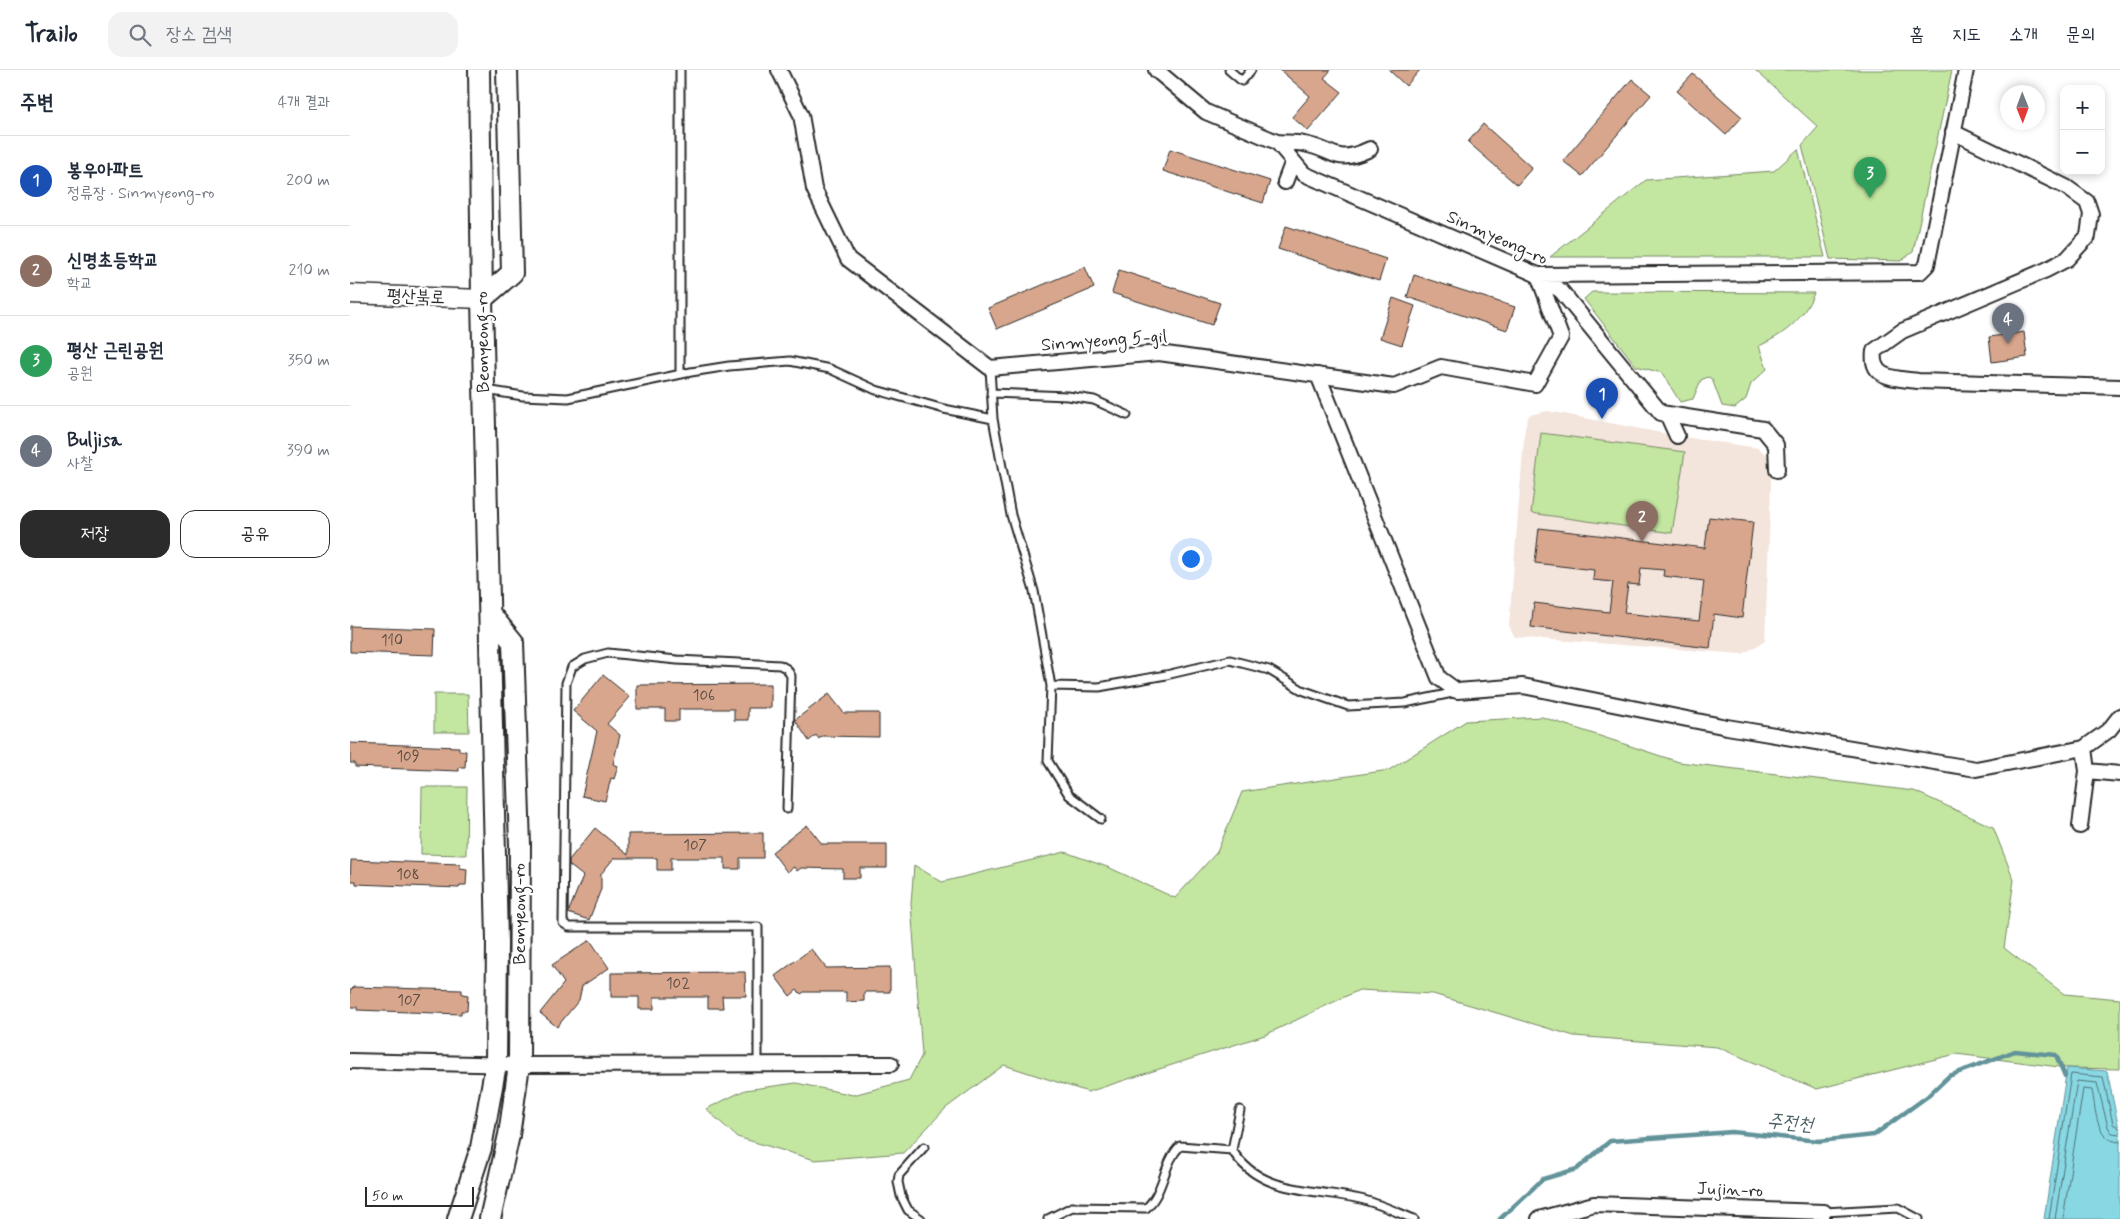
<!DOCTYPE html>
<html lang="ko">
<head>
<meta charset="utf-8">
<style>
	:root { --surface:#fff; --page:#f2f2f3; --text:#1f2937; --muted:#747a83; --line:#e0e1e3; --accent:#2b2b2b }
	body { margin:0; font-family:Mynerve,"Poor Story",sans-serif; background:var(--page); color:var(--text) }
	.controls { position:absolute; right:15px; top:15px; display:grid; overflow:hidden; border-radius:10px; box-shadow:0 2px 8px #0003 }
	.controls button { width:45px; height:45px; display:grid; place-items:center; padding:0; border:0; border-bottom:1px solid var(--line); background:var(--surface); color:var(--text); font:25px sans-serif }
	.compass { position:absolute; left:1650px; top:15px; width:45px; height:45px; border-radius:50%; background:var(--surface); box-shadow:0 2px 8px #0003; rotate:179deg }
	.scale { position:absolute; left:15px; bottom:12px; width:109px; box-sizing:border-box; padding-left:5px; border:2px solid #2b2b2b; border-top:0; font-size:14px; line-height:18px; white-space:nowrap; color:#2b2b2b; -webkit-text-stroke:4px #fff; paint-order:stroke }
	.you { position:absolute; left:840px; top:488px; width:18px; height:18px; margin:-12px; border:4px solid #fff; border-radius:50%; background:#1a73e8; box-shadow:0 0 0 8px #1a73e833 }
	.badge { display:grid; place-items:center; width:32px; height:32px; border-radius:50%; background:var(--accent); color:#fff; font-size:16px; font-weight:700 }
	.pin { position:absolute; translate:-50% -41px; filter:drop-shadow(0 1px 2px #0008) }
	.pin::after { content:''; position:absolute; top:26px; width:18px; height:15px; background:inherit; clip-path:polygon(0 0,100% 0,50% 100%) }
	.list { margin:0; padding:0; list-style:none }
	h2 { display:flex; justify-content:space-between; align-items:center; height:65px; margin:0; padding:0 20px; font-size:21px }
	h2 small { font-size:16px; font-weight:400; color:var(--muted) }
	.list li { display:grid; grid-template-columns:32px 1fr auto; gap:15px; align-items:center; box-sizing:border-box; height:90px; padding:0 20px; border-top:1px solid var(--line) }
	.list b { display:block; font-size:19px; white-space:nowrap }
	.list p { margin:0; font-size:16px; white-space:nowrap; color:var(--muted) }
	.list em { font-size:16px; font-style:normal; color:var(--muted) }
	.actions { display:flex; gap:10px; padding:15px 20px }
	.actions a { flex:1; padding:11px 0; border:1px solid var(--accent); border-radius:15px; text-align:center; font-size:18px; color:var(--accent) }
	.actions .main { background:var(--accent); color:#fff }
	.icon { flex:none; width:28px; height:28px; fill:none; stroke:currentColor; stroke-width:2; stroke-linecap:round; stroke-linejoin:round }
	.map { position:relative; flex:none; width:1770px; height:1149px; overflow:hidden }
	header { display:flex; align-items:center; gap:30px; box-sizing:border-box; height:70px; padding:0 25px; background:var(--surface); border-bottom:1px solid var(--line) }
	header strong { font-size:24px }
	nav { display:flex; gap:28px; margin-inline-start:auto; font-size:18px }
	.search { width:350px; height:45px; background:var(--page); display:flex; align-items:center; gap:12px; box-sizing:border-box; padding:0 18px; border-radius:15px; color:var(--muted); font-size:19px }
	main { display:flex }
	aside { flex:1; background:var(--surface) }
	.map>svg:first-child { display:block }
	.built { fill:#f3e4dc }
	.green { fill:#c3e6a0; stroke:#786 }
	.water { fill:#88d8e4; stroke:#63939a }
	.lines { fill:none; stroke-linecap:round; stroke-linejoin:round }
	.shore { stroke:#507075; stroke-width:1 }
	.stream { stroke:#63939a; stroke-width:4.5 }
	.building { fill:#d8a68c; stroke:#2b2b2b; fill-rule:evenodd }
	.service-casing { stroke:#2b2b2b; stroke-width:11 }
	.minor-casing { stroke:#2b2b2b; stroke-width:18 }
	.tertiary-casing { stroke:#2b2b2b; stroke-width:21 }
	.secondary-casing { stroke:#2b2b2b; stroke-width:24 }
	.service { stroke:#fff; stroke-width:7 }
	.minor { stroke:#fff; stroke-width:14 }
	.tertiary { stroke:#fff; stroke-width:18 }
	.secondary { stroke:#fff; stroke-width:20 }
	.labels { text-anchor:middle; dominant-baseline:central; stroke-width:4.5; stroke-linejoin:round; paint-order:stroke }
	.number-label { font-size:15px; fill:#564a43 }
	.street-label { font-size:18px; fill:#2b2b2b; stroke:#fff }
	.water-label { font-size:19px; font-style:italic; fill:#475f62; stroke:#fff }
</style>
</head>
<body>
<header>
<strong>Trailo</strong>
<div class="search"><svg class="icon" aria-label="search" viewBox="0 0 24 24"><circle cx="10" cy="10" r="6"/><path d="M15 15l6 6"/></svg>장소 검색</div>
<nav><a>홈</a><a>지도</a><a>소개</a><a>문의</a></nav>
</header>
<main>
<aside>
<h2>주변<small>4개 결과</small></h2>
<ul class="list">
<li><span class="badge" style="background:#1a4fb4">1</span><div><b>봉우아파트</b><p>정류장 · Sinmyeong-ro</p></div><em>200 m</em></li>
<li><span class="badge" style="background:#8d6e63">2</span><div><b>신명초등학교</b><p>학교</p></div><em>210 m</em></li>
<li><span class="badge" style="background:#2e9e5b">3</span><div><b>평산 근린공원</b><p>공원</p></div><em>350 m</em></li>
<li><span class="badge" style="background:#6b7280">4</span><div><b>Buljisa</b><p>사찰</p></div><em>390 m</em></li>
</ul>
<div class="actions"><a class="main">저장</a><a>공유</a></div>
</aside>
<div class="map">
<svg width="1770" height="1149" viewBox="0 0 1770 1149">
	<rect width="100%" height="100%" fill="#fff"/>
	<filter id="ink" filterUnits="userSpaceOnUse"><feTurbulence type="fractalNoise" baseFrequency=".02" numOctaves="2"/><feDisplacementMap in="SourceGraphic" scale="10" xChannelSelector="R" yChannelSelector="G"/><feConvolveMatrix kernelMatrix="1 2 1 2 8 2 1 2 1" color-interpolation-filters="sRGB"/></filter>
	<g filter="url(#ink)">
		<path class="built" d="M1198,341L1327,366L1408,378L1422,389L1415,571L1393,584L1165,567L1159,556L1175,357L1179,345Z"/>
		<path class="green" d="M1405,0H1602L1563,182L1551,191L1480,189L1452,75L1468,57Z
			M1448,79L1475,187H1200L1296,110L1424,101Z
			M1242,222L1464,223C1453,250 1435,264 1409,276L1417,299L1401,314L1396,329L1385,338L1372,336L1362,309L1358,307L1351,310L1343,329L1330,332L1312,303L1286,296L1234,229Z
			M1191,363L1335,382L1322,463L1181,443Z
			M84,624H118L119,662H84Z
			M1192,647L1329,692L1564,721L1643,757L1664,810L1654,878L1714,924L1770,929V999L1717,998L1606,984L1467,1019L1367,977L1224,966L1083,924L1009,920L915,965L738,1022L654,995L596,1038L553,1083L465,1090L387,1067L356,1039L395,1020L446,1013L503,1025L559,1010L572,985L561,834L564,795L592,812L715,782L760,798L825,828L867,782L892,722L1039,700L1116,651Z
			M72,717H117L116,785L71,784Z"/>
		<path class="water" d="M1717,998L1757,1001L1770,1064V1149H1694Z"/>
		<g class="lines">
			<path class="shore" d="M1699,1149L1721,1004L1753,1007L1763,1054L1770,1058
				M1705,1149L1727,1011L1747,1013L1758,1057L1762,1063L1770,1064
				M1713,1149L1733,1019L1742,1020C1746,1039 1745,1071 1770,1072"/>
			<path class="stream" d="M1150,1149L1193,1109L1227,1099L1260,1071L1382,1062L1469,1071L1524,1065L1578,1026L1599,1006L1665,981L1706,985L1715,1006"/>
		</g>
		<path class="building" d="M930,0H981L974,8L992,22L958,61L942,47L960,26Z
			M1039,0H1070L1056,16Z
			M1343,4L1392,47L1376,65L1327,21Z
			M1282,9L1301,25L1232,106L1213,91Z
			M1133,54L1182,98L1167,115L1118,72Z
			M820,79L920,111L913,133L813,101Z
			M936,156L1036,189L1029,211L928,179Z
			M735,197L744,218L647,259L638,238Z
			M769,200L870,233L862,255L762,223Z
			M1064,205L1165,237L1157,260L1057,227Z
			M1043,228L1065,236L1052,275L1030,268Z
			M1674,262L1677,287L1642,292L1639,267Z
			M1359,447L1403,452L1392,548L1364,544L1360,578L1181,557L1184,533L1259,542L1263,512L1243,510L1244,500L1185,493L1189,458L1355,478ZM1291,498L1314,500L1313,506L1354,511L1349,551L1274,543L1278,514L1289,515Z
			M0,556L85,559L84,585L0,582Z
			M253,605L280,627L257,654L270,665L263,694L268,696L264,709L261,708L255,731L232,726L247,661L223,641Z
			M421,614V638H398V650H384V639H329V651H315V639H287V615Z
			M479,624L494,643H529V667L472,666L469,669L466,665L459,671L445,650Z
			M0,673L109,677V681H116L115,697H109V701L5,697V693H0Z
			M457,755L472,774H537V798H510V808H493V799L451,798L447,801L444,797L437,802L422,782Z
			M245,758L278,785V764L413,763V788H390V799H375V788H321V800H307V788H264L251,804V819L239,850L218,843L233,806L219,795V790Z
			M1,790L110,794V798L117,799L116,815H110L109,818L6,814V811H0Z
			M240,870L259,898L232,916L229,930L207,957L190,943L214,913L202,895Z
			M461,879L476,898L540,897V922H514V931L496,932V922H454L451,924L447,920L440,926L425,906Z
			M395,902L396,926H372L373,938H358V927H304V939H289V927H261V903Z
			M3,917L112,920V924L118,925L117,941H111V944L7,940V937H0V920H2Z"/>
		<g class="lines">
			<g class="service-casing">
				<path id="service" d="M879,0L892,11L901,0
					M640,298L643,349L661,445L684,521L701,616L698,691L719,725L751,749
					M330,304V0
					M136,320L173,326L218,328L341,302L379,296L440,291L480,299L526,320L594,339L643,349
					M641,323L718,326L744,330L777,345
					M701,616L749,617L816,605L880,590L919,600L952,620L998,636L1055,633L1107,622
					M408,995V857H219L213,853L216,613L222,597L235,589L258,583L327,590L430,595L437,599L441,606L437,739
					M890,1040L882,1080C910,1125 964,1118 1010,1129C1028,1133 1046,1142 1064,1149
					M1474,1142L1548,1138L1569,1149
					M571,1149L558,1140L551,1126L548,1112L549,1105L574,1077
					M698,1149L722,1137L796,1138C814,1123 813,1093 830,1076L882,1080"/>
			</g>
			<g class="minor-casing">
				<path id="minor" d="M429,0L451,45L464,119L498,189L640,298L809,283L1044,316L1091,297L1185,314L1211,267L1188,205
					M806,0L856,42L927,72L954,104L1188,205L1211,221L1311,343L1413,359L1426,375L1427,400
					M1603,62L1716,117L1737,132L1741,144L1738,166L1717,189L1696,200L1552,261L1524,281C1520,310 1546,308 1568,311L1770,317
					M927,72C935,73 945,72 954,74C987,80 983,96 1020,79
					M935,112L943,91
					M1188,205L1570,202L1577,195L1616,0
					M968,305L1089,608L1107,621L1173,616L1377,657L1626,699L1734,678
					M1317,344L1327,366
					M1737,701L1770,704
					M1730,756L1737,701L1734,678L1759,660L1770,646
					M0,991L169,995L541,994
					M1189,1149L1244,1134L1474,1142"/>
			</g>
			<g class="tertiary-casing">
				<path id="tertiary" d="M0,224L132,229"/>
			</g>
			<g class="secondary-casing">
				<path id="secondary" d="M132,229L162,203L157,0
					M140,544L163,572L170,775L169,995L159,1065L140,1149
					M108,1149L131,1078L146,994L147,871L132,229L129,0"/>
			</g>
			<use href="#service" class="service"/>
			<use href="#minor" class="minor"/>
			<use href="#tertiary" class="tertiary"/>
			<use href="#secondary" class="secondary"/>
		</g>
	</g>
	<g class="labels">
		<g class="number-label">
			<text x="42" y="571">110</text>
			<text x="354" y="626">106</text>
			<text x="58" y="687">109</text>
			<text x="345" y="776">107</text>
			<text x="58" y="805">108</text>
			<text x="328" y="914">102</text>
			<text x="59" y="931">107</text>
		</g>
		<g class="street-label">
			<text transform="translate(1147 168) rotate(24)">Sinmyeong-ro</text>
			<text transform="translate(66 227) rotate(2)">평산북로</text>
			<text transform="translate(754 271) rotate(-4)">Sinmyeong 5-gil</text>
			<text transform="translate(133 272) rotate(-91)">Beonyeong-ro</text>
			<text transform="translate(170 844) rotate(-90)">Beonyeong-ro</text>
			<text transform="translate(1380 1120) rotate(2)">Jujin-ro</text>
		</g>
		<g class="water-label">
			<text transform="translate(1440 1053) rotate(5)">주전천</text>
		</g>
	</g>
</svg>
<div class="controls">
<button>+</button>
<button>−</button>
</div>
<svg class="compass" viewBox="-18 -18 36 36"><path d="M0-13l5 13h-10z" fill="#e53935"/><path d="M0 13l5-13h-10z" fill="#747a83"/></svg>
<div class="scale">50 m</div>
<div class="you"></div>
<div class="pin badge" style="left:1252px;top:349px;background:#1a4fb4">1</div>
<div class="pin badge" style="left:1292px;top:472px;background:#8d6e63">2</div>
<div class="pin badge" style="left:1520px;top:128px;background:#2e9e5b">3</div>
<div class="pin badge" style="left:1658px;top:274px;background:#6b7280">4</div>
</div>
</main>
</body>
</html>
